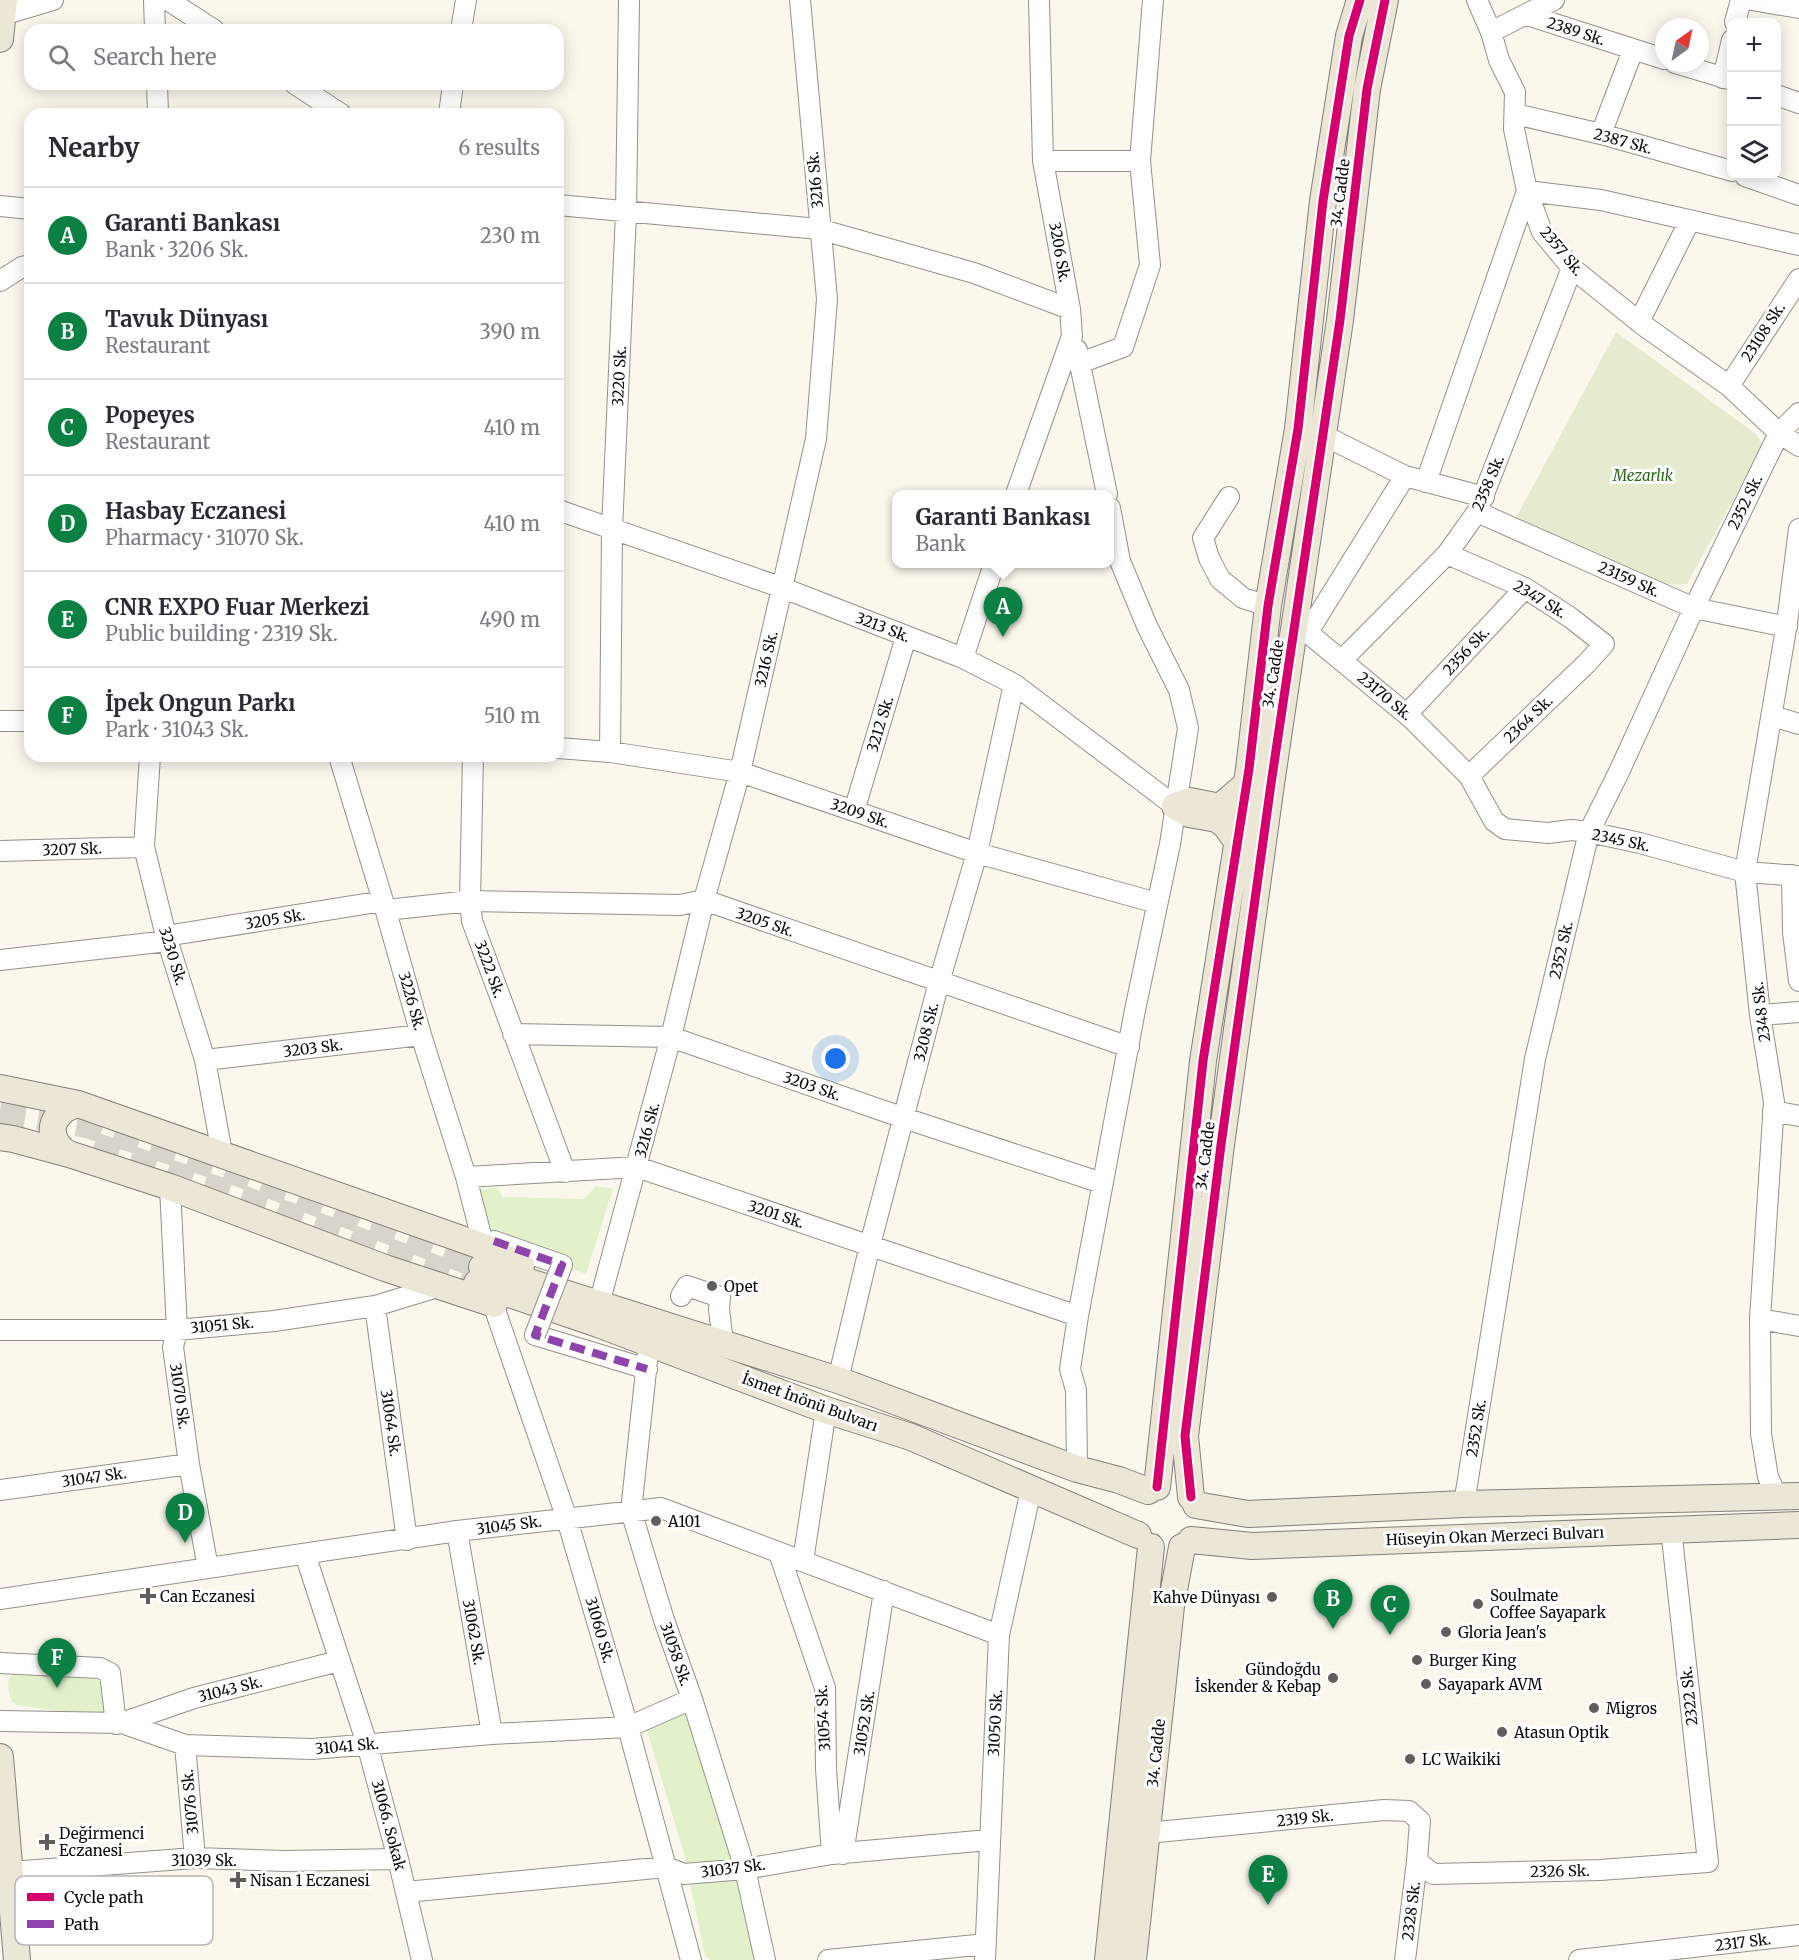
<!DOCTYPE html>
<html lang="en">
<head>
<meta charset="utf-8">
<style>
	:root { --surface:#fff; --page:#f7f7f7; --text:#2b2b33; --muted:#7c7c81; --line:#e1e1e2; --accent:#0b8043 }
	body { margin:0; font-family:Merriweather,serif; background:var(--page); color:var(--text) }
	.controls { position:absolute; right:18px; top:18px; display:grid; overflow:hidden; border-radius:12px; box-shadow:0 3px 15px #0003 }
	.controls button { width:54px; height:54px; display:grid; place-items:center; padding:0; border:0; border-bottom:2px solid var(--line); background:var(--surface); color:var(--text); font:30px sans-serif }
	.compass { position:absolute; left:1655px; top:18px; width:54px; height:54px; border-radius:50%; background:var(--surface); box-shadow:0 3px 15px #0003; rotate:33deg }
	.you { position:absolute; left:836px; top:1059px; width:21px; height:21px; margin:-15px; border:4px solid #fff; border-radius:50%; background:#1a73e8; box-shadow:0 0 0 9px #1a73e833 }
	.badge { display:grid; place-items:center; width:39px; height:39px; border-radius:50%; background:var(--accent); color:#fff; font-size:20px; font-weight:700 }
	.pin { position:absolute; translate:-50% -50px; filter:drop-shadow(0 2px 3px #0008) }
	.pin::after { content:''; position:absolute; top:32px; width:21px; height:18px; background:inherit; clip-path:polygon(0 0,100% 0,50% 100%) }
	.popup { position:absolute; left:892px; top:490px; width:222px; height:78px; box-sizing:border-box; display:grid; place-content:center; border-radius:12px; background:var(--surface); filter:drop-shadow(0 2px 4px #0005); font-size:20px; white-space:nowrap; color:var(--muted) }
	.popup b { font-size:22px; color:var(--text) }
	.popup::after { content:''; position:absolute; left:50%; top:100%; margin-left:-12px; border:12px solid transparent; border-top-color:var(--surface) }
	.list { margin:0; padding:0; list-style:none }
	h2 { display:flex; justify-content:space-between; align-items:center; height:78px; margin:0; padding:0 24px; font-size:26px }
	h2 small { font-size:20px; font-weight:400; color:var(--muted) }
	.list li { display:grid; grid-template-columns:39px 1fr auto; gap:18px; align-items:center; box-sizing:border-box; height:96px; padding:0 24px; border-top:2px solid var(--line) }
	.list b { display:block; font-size:22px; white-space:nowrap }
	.list p { margin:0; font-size:20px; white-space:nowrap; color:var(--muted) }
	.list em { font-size:20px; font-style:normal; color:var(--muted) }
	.icon { flex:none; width:33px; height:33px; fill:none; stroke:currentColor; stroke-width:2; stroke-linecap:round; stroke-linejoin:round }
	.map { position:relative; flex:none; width:1799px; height:1960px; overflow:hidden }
	.search { position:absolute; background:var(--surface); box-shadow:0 3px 15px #0003; left:24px; top:24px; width:540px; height:66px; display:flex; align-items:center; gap:15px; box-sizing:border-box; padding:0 21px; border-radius:18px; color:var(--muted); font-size:22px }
	.panel { position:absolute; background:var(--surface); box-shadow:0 3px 15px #0003; left:24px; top:108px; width:540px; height:654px; border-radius:18px }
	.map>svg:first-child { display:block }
	.green { fill:#e3f1cb }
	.cemetery { fill:#e6ebd0 }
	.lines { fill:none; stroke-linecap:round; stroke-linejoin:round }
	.major-tunnel { stroke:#d6d4cb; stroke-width:26; stroke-dasharray:26 13; stroke-linecap:butt }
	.minor-casing { stroke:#93918d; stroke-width:22 }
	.major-casing { stroke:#807f7a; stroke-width:28 }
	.minor { stroke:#fefefc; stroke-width:20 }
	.major { stroke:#ece6d6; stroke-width:26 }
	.minor-bridge-casing { stroke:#93918d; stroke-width:22; stroke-linecap:butt }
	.minor-bridge { stroke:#fefefc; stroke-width:20 }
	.quiet { stroke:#8e44ad; stroke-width:8; stroke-dasharray:15 8; stroke-linecap:butt }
	.cycleway-casing { stroke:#fff; stroke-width:13 }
	.cycleway { stroke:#d6006c; stroke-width:9 }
	.poi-dot { fill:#5f5e5a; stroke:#fff; stroke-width:2 }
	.labels { text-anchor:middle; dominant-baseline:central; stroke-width:6; stroke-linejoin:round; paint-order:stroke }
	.street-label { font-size:15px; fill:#0b0b0b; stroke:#fff }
	.park-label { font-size:15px; font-style:italic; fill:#2b6618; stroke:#fff }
	.poi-label { font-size:15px; fill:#0b0b0b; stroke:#fff; text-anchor:start }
	.key { fill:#fff; stroke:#b6b6b6; stroke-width:1.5 }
	.key-label { font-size:16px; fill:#0b0b0b }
</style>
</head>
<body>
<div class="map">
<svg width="1799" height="1960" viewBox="0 0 1799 1960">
	<rect width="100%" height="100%" fill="#faf7ed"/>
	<path class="green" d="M596,1186L613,1189L586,1274L494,1241L480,1189L497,1188L503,1197L584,1199Z
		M19,1670L102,1680L106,1713L101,1717L17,1705L12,1702C7,1691 5,1673 19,1670Z
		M689,1709L733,1859L688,1867L646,1727Z
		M737,1873L758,1960H710L705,1956L689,1879Z"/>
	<path class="cemetery" d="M1616,332L1756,434L1763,445L1687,584L1659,585L1516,518Z"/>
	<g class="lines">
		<path class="major-tunnel" d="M0,1110L87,1125L240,1174L482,1267
			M94,1145L477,1283"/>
		<g class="minor-casing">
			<path id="minor" d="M154,0L155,30
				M168,0L214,30
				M1477,0L1491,32L1499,60L1515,92L1514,129L1527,191L1542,232L1572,268L1643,325L1729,386L1779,433L1799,446
				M1752,0L1799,8
				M3,15L53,0
				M1527,15L1664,59
				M1735,22L1741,0
				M461,30L466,0
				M1491,32L1554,0
				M1675,63L1732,80
				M1723,78L1732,40
				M157,84L158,114
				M295,84L341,114
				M1776,95L1799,103
				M449,114L453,84
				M1515,114L1601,134L1732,171
				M1601,134L1633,50
				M1043,161H1140L1150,265L1123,347L1080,363
				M1140,161L1153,0
				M1745,176L1799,195
				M558,205L819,229L974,273L1070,309
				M0,206L30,209
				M0,281L22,267L30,265
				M1639,322L1690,220
				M1077,350L1107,494
				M1729,386L1799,279
				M1323,435L1405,476L1484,497
				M1426,482L1527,191L1601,200L1799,245
				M1016,494L1072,336L1070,309L1043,161L1039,0
				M1229,497L1203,538L1209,558L1220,579L1243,598L1268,606
				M558,510L783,588L963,658L1014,684L1175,806
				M1477,512L1694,608L1787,627
				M1447,554L1525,588L1571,618L1604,644L1587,663L1469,776
				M1296,623L1411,718L1469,776L1494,821L1505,829L1548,833L1572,830L1589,832L1640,843L1745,872L1799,876
				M1308,632L1405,476
				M963,658L994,564
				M1342,660L1447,554L1477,512L1572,268
				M1407,714L1525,588
				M1772,716L1799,724
				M0,721H30
				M558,748L610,752L740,772L977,853L1157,903
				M610,752L612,530L626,212L629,0
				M150,756L144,847L166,936L205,1060L222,1153
				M339,756L383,901L421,1035L466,1177L484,1247
				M473,756L470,901L472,921L565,1172
				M854,811L906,637
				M0,851L144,847
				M1792,875L1793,932L1799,981
				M386,910L470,901L680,905L704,900L1129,1047
				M166,936L383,901
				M0,960L168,941
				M1760,1015L1799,1012
				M513,1034L671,1037L904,1118L1102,1183
				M205,1060L421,1035
				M1773,1111L1799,1116
				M466,1177L637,1167L1078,1316
				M170,1187L177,1330L173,1347L189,1464L208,1568
				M494,1241L562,1265
				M681,1296L687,1286L720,1297L719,1309L723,1343
				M493,1304L567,1519L628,1727L691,1960
				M599,1304L671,1037L704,900L740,772L816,439L827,299L800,0
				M375,1306L407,1540
				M1760,1319L1799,1326
				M0,1330H177L274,1321L375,1306L441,1286
				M535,1335L647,1369
				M649,1343L631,1511L664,1620L692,1699L745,1869L765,1960
				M838,1380L870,1245L939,982L977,853L1014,684
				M1077,1469L1076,1390L1070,1369L1078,1316L1135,1010L1170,844L1188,728L1179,690L1147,626L1120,561L1110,508
				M0,1490L189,1464
				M1777,1497L1768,1477L1761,1434L1760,1319L1774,1102L1760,1015L1745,872L1787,623L1799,529
				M1464,1504L1535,1059L1589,832L1618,774L1694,608L1779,433L1799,413
				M457,1531L492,1734
				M779,1553L825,1688L826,1769L832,1854
				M305,1554L367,1744L398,1859L422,1960
				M803,1561L826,1410
				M0,1599L457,1531L661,1508L999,1635
				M0,1663L100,1668L110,1673L116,1724
				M0,1721L122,1723L185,1745L312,1749L492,1734L628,1727L692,1699
				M122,1723L194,1698L339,1661
				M185,1745L195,1858
				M1147,1833L1384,1810L1409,1811L1420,1821L1417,1861L1405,1960
				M843,1854L884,1591
				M1417,1861L1433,1874L1600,1870L1708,1862L1671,1529
				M10,1872L195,1858L285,1861L398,1859
				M406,1892L666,1867L684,1874L745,1869L832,1854L989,1840
				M828,1960L986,1944
				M985,1960L999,1635L1031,1490
				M1579,1960L1799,1935"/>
		</g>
		<g class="major-casing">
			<path id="major" d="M0,39L4,0
				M1238,843L1226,826L1217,819L1189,814L1175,806L1190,801L1220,807L1247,784
				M0,1088L78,1104L484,1247L521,1266
				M0,1137L13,1139L69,1154L170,1187L385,1268L494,1304
				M69,1154C53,1146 46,1126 61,1113C65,1108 72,1106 78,1104
				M482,1267L838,1380L1077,1469L1119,1480L1148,1491
				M477,1283L598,1324L826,1410L911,1437L1138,1535
				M1157,1487L1203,1061L1249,769L1268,606L1298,429L1323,201L1349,36L1360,0
				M1191,1497L1185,1436L1221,1145L1271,784L1340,320L1367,89L1385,0
				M1196,1505L1248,1514L1464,1504L1799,1496
				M1191,1540L1252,1546L1799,1525
				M0,1757L17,1960
				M1108,1960L1151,1547
				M1133,1960L1171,1606L1182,1547"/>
		</g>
		<use href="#minor" class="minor"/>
		<use href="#major" class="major"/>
		<g class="minor-bridge-casing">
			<path id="minor-bridge" d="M535,1335L562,1265"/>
		</g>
		<use href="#minor-bridge" class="minor-bridge"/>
		<path class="quiet" d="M494,1241L562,1265L535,1335L647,1369"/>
		<g class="cycleway-casing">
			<path id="cycleway" d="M1157,1487L1203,1061L1249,769L1268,606L1298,429L1323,201L1349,36L1360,0
				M1191,1497L1185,1436L1221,1145L1271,784L1340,320L1367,89L1385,0"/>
		</g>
		<use href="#cycleway" class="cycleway"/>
	</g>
	<g class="poi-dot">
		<circle cx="712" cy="1286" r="6"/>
		<circle cx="656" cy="1521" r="6"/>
		<path d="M145 1587h6v6h6v6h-6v6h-6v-6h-6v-6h6z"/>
		<circle cx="1272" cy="1597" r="6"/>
		<circle cx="1478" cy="1604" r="6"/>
		<circle cx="1446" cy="1632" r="6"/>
		<circle cx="1417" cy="1660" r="6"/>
		<circle cx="1333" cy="1678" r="6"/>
		<circle cx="1426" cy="1684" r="6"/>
		<circle cx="1594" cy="1708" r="6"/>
		<circle cx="1502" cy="1732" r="6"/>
		<circle cx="1410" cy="1759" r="6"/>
		<path d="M44 1833h6v6h6v6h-6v6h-6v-6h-6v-6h6z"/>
		<path d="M235 1871h6v6h6v6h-6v6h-6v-6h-6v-6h6z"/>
	</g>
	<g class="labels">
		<g class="street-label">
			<text transform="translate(1576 31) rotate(18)">2389 Sk.</text>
			<text transform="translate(1623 141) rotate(15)">2387 Sk.</text>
			<text transform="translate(815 180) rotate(-95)">3216 Sk.</text>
			<text transform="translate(1340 193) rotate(-83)">34. Cadde</text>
			<text transform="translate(1562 251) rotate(50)">2357 Sk.</text>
			<text transform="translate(1060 252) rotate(80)">3206 Sk.</text>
			<text transform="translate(1763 332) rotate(-57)">23108 Sk.</text>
			<text transform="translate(619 376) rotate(-87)">3220 Sk.</text>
			<text transform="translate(1488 483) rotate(-67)">2358 Sk.</text>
			<text transform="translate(1745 502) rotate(-64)">2352 Sk.</text>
			<text transform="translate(1629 579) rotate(24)">23159 Sk.</text>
			<text transform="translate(1540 599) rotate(31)">2347 Sk.</text>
			<text transform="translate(883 627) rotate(21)">3213 Sk.</text>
			<text transform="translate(1466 651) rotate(-47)">2356 Sk.</text>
			<text transform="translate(766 659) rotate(-77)">3216 Sk.</text>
			<text transform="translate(1273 674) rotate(-81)">34. Cadde</text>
			<text transform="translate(1385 696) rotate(40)">23170 Sk.</text>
			<text transform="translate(1528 719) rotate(-44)">2364 Sk.</text>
			<text transform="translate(880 724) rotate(-73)">3212 Sk.</text>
			<text transform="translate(860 813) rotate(19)">3209 Sk.</text>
			<text transform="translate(1621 840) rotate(12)">2345 Sk.</text>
			<text transform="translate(72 849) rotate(-2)">3207 Sk.</text>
			<text transform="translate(275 919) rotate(-9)">3205 Sk.</text>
			<text transform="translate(765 922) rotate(19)">3205 Sk.</text>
			<text transform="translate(1561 950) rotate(-77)">2352 Sk.</text>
			<text transform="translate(173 956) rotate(73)">3230 Sk.</text>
			<text transform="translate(490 969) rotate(70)">3222 Sk.</text>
			<text transform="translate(412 1001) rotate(74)">3226 Sk.</text>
			<text transform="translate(1761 1012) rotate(-97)">2348 Sk.</text>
			<text transform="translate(926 1032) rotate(-76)">3208 Sk.</text>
			<text transform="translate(313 1048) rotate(-7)">3203 Sk.</text>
			<text transform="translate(812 1086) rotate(19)">3203 Sk.</text>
			<text transform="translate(647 1130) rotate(-75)">3216 Sk.</text>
			<text transform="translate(1205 1156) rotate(-83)">34. Cadde</text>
			<text transform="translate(776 1214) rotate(18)">3201 Sk.</text>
			<text transform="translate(222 1325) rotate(-5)">31051 Sk.</text>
			<text transform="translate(180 1396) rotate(82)">31070 Sk.</text>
			<text transform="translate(810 1402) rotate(20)">İsmet İnönü Bulvarı</text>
			<text transform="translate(391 1423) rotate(82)">31064 Sk.</text>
			<text transform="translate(1476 1428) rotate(-81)">2352 Sk.</text>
			<text transform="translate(94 1477) rotate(-8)">31047 Sk.</text>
			<text transform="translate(509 1525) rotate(-7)">31045 Sk.</text>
			<text transform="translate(1495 1536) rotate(-2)">Hüseyin Okan Merzeci Bulvarı</text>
			<text transform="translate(600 1630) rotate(74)">31060 Sk.</text>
			<text transform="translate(474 1632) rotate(80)">31062 Sk.</text>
			<text transform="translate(676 1654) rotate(71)">31058 Sk.</text>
			<text transform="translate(230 1689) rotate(-14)">31043 Sk.</text>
			<text transform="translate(1689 1696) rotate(-96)">2322 Sk.</text>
			<text transform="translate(823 1718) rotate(-93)">31054 Sk.</text>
			<text transform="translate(864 1723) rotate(-81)">31052 Sk.</text>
			<text transform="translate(995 1723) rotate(-87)">31050 Sk.</text>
			<text transform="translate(347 1746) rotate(-5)">31041 Sk.</text>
			<text transform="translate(1156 1753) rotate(-84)">34. Cadde</text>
			<text transform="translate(190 1802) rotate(-95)">31076 Sk.</text>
			<text transform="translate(1305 1818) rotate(-6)">2319 Sk.</text>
			<text transform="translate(389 1825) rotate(75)">31066. Sokak</text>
			<text x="204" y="1860">31039 Sk.</text>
			<text transform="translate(733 1868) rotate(-7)">31037 Sk.</text>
			<text transform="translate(1560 1871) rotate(-1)">2326 Sk.</text>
			<text transform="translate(1411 1911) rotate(-83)">2328 Sk.</text>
			<text transform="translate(1743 1942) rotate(-7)">2317 Sk.</text>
		</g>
		<g class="park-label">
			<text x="1643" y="475">Mezarlık</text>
		</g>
		<g class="poi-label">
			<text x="724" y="1286">Opet</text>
			<text x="668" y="1521">A101</text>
			<text x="1490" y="1595">Soulmate<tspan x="1490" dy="17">Coffee Sayapark</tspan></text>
			<text x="160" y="1596">Can Eczanesi</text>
			<text x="1260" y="1597" text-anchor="end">Kahve Dünyası</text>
			<text x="1458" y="1632">Gloria Jean's</text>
			<text x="1429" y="1660">Burger King</text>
			<text x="1321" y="1669" text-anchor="end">Gündoğdu<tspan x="1321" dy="17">İskender &amp; Kebap</tspan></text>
			<text x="1438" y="1684">Sayapark AVM</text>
			<text x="1606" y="1708">Migros</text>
			<text x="1514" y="1732">Atasun Optik</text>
			<text x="1422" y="1759">LC Waikiki</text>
			<text x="59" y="1833">Değirmenci<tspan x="59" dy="17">Eczanesi</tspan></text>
			<text x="250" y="1880">Nisan 1 Eczanesi</text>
		</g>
	</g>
	<rect x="15" y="1876" width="198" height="69" rx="9" class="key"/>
	<rect x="27" y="1893" width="27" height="8" fill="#d6006c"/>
	<rect x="27" y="1920" width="27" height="8" fill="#8e44ad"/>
	<g class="key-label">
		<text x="64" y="1903">Cycle path</text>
		<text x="64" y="1930">Path</text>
	</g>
</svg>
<div class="controls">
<button>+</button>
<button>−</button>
<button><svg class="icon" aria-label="layers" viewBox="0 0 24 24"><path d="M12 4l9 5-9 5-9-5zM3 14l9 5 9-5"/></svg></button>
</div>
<svg class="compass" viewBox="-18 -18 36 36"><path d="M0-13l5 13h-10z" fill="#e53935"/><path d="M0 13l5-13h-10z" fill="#7c7c81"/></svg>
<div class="you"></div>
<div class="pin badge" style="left:1003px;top:637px">A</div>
<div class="popup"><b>Garanti Bankası</b>Bank</div>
<div class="pin badge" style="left:1333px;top:1629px">B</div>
<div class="pin badge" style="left:1390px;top:1635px">C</div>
<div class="pin badge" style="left:185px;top:1543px">D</div>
<div class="pin badge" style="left:1268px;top:1905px">E</div>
<div class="pin badge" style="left:57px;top:1688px">F</div>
<div class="search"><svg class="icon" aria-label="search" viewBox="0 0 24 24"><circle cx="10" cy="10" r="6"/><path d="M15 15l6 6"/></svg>Search here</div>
<section class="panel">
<h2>Nearby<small>6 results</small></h2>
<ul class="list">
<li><span class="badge">A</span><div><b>Garanti Bankası</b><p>Bank · 3206 Sk.</p></div><em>230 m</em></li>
<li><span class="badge">B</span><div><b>Tavuk Dünyası</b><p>Restaurant</p></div><em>390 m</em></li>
<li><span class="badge">C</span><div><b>Popeyes</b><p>Restaurant</p></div><em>410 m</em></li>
<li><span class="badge">D</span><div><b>Hasbay Eczanesi</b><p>Pharmacy · 31070 Sk.</p></div><em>410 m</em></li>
<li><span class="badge">E</span><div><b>CNR EXPO Fuar Merkezi</b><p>Public building · 2319 Sk.</p></div><em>490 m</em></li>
<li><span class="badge">F</span><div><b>İpek Ongun Parkı</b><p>Park · 31043 Sk.</p></div><em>510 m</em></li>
</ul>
</section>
</div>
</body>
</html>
